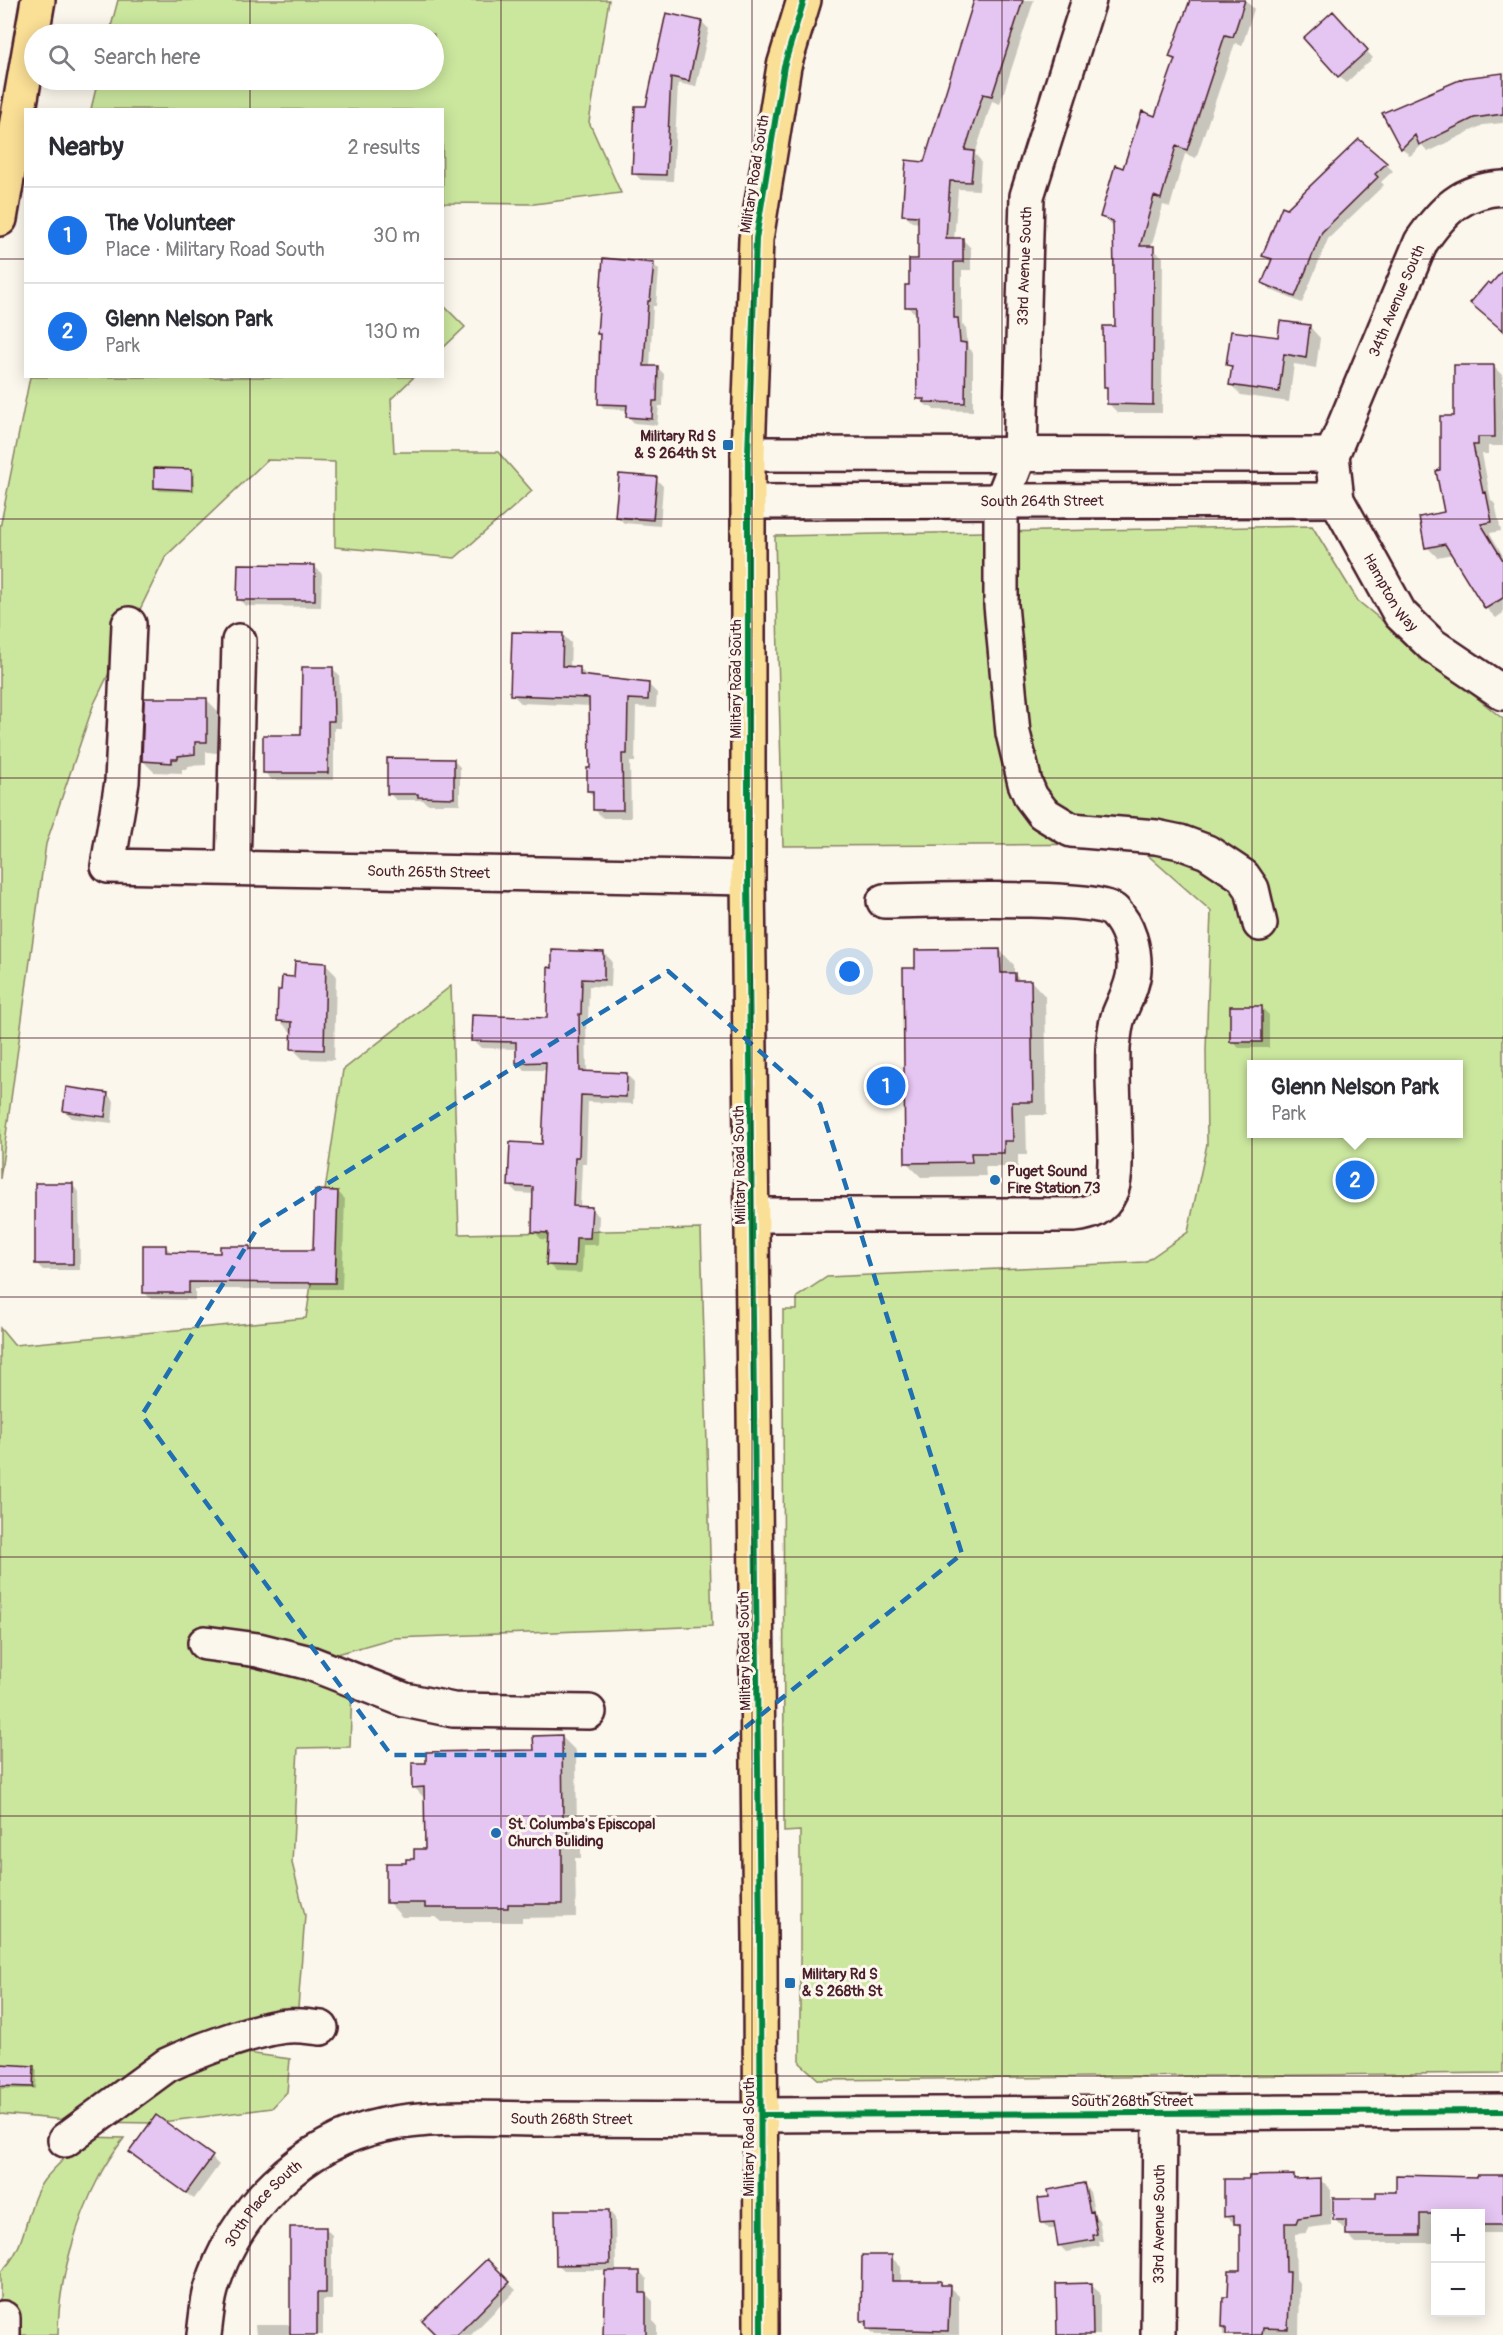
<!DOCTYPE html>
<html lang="en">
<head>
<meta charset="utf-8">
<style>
	:root { --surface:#fff; --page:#f2f2f3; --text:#2b2b33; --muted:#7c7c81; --line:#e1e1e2; --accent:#1a73e8 }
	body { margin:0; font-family:Pangolin,sans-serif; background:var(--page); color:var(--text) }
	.controls { position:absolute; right:18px; bottom:18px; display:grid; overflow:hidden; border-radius:0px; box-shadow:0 3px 15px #0003 }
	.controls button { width:54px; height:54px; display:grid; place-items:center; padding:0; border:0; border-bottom:2px solid var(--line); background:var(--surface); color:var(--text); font:30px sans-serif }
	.you { position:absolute; left:850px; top:972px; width:21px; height:21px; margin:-15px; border:4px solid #fff; border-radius:50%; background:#1a73e8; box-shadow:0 0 0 9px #1a73e833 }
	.badge { display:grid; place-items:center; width:39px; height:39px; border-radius:50%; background:var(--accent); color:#fff; font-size:20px; font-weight:700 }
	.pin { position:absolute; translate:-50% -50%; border:3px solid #fff; box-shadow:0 2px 6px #0006 }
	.popup { position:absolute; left:1247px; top:1060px; width:216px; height:78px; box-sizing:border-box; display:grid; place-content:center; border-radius:0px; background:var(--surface); filter:drop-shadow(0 2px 4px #0005); font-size:20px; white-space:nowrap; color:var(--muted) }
	.popup b { font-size:22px; color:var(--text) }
	.popup::after { content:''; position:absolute; left:50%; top:100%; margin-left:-12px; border:12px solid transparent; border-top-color:var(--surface) }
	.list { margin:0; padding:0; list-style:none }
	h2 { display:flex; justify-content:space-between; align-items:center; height:78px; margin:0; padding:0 24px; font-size:26px }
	h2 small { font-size:20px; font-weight:400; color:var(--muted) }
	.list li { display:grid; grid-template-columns:39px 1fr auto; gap:18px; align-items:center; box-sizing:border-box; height:96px; padding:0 24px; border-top:2px solid var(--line) }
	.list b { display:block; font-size:22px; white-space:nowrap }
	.list p { margin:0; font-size:20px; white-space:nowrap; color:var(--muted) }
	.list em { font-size:20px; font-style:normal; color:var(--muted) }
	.icon { flex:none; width:33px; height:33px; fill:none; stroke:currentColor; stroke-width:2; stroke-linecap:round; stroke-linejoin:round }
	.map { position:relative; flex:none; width:1503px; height:2335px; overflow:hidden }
	.search { position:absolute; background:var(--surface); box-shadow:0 3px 15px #0003; left:24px; top:24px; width:420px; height:66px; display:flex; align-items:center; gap:15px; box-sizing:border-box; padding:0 21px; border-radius:33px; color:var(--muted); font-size:22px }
	.panel { position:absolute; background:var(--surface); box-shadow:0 3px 15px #0003; left:24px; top:108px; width:420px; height:270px; border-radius:0px }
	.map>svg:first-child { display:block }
	.green { fill:#cbe79e; stroke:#8a8364; stroke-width:1.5; fill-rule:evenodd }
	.shadow { fill:#0003 }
	.building { fill:#e5c5f2; stroke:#4a1f2b; stroke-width:1.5 }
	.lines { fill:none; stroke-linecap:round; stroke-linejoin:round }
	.minor-casing { stroke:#4a1f2b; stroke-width:38 }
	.major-casing { stroke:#4a1f2b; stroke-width:38 }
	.highway-casing { stroke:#4a1f2b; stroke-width:38 }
	.minor { stroke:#fbf7ec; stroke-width:33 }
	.major { stroke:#fadf96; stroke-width:33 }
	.highway { stroke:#fadf96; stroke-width:33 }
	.cycleway-casing { stroke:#fbf7ec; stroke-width:10 }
	.cycleway { stroke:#00873e; stroke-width:6 }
	.marked { fill:none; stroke:#1f6fb2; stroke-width:4.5; stroke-dasharray:12 8; stroke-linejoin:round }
	.grid { fill:none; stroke:#4a1f2b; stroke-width:1.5; stroke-opacity:0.55 }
	.poi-dot { fill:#1f6fb2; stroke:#fbf7ec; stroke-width:2 }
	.labels { text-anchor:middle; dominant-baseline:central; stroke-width:6; stroke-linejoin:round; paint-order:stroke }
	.street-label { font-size:15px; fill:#4a1f2b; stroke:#fbf7ec }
	.poi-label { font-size:15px; font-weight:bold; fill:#4a1f2b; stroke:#fbf7ec; text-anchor:start }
</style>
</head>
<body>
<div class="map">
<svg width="1503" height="2335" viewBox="0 0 1503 2335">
	<rect width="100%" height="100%" fill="#fbf7ec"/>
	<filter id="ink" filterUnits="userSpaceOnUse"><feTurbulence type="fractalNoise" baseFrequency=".0167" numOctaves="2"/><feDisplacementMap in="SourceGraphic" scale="12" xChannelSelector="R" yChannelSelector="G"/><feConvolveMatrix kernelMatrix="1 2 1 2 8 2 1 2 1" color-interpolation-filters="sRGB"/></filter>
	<g filter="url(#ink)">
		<path class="green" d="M118,0H609L589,122L621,193L534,204L443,203L442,110L91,109L98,80H434V34H109Z
			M443,305L465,327L443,348H442Z
			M30,377H414L391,399L394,452H498L532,491L455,558L335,547V462L267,460L166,556L93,706L46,844L0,1179V528Z
			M1312,526L1358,601L1503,719V2073L819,2080L800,2063V1831L784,1832L783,1310H797V1297L827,1277L1145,1262L1188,1232L1207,1144L1206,1050L1211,911L1135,844L783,846L775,536ZM1252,1064H1458V1134H1252Z
			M451,986L459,1234L701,1229L712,1626L393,1638L299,1665L352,1686L350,1747L298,1748L292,1863L305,1915L298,2008L183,2044L290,2059L287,2092L272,2108L154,2123L90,2122L0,2114V1328L14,1345L306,1318L343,1070Z
			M87,2137L124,2138C116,2149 107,2161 101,2173C76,2220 58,2282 58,2335H0V2272C28,2250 24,2207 44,2180C56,2165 73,2151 87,2137Z"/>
		<path class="shadow" d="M976,0H1034L1000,104L992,101L975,154L981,161L979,190L958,189L954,240H963L971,248V270H962V324L966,328L968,347L973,353V411L934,410L931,406H927L918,398V315L907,307L910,286L920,261V223L912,222L903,214L925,163Z
			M1196,0H1245L1254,9L1242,46L1235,43L1196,158L1185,154L1170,207L1163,205L1151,248L1163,257L1162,413H1118L1109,404V389L1105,386L1116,327L1114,227L1102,217L1124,170L1156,117L1175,62L1170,57Z
			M1339,20L1373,58L1346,83L1339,76Z
			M702,22L709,29L696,87L678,83L673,181L641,180L634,173L647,108Z
			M1503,75V123L1483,125L1428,152L1422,145L1410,156L1402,148L1384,114Z
			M1386,164L1393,171L1381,182L1384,185L1328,239L1302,303L1271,290L1264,283L1271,262L1264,255L1287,210Z
			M653,264L659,270L656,306H653L650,368H658L664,374L663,406H659L657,425L634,423L628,416V410L605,409L599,403L601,337L598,334Z
			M1310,327L1320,338L1316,368L1294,364L1289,402L1241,395L1230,384L1233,370L1228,365L1279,339Z
			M1494,367L1503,376V446H1488V454H1482L1491,500L1495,504L1501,531L1490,533L1503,556V613L1496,618L1486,608L1453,554L1437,557L1427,547L1446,513L1441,471L1455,418Z
			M192,470L195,473L194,492L159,491L156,488Z
			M656,479L663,486L660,526L624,523L617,516Z
			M315,567L322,574L321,607L246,606L239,599Z
			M562,634L571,643L570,668H579L589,678L648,684L657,693L656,708L636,707L635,762H630L631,818H603L594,809V797L588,791L591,769L590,706L521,703L512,694Z
			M332,668L339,675L341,728H334V780H272L265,773L303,736Z
			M207,700L218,711L217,753L206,752V765L188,766V769H182V773L154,772L143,761Z
			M453,760L460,767V804H427L423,800H396L389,793Z
			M1000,950L1014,965V974L1022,982L1031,981L1045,996L1047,1115H1026L1027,1155H1018V1167H985L986,1176L921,1177L907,1163Z
			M604,953L612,961L611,987L589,986L588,1021H586L587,1073L626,1074L634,1082L633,1104L588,1102L586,1164H582L580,1208L591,1209L599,1216L598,1245H583L582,1273L556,1272L548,1264L549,1240L541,1239L534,1231V1194L517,1193L509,1185L544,1146L547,1070H525L517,1062V1049L481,1048L473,1040L548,1019Z
			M325,964L336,975L334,1060L303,1059L292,1048L293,1031H290L279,1020Z
			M1262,1008L1269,1015V1048H1239L1232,1041Z
			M107,1094L114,1101L112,1123L72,1118L65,1111Z
			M72,1185L79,1192L80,1270H43L36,1263Z
			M338,1192L345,1199L342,1289H195V1300L151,1299L144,1292L166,1247L172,1253L222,1255L249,1247L253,1251H315Z
			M562,1737L576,1751L577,1834L581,1838V1858H575L576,1917L522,1918V1922H441L435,1917H402L388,1902L408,1864L416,1860L426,1851V1800L414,1787L535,1752Z
			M0,2066L33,2067L37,2070L36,2089H1Z
			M138,2158H212L219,2165L194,2199Z
			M1503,2176V2233H1480V2214H1436V2243H1356L1348,2235V2228H1343L1335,2220L1378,2199L1398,2193Z
			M1293,2177L1296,2180H1320L1331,2190V2225L1308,2228L1306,2233L1295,2234L1296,2279L1300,2284L1299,2335H1223L1224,2298H1229L1241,2271V2229L1226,2216Z
			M1084,2185L1090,2192L1095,2216L1099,2220L1103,2241H1099L1100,2246L1066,2252L1060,2246L1056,2229H1049L1042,2222L1051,2198Z
			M609,2211L615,2218L616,2272H640L647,2279V2295L653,2301V2321L657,2325V2335H605L606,2270H564L557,2264Z
			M325,2228L332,2235V2300H323V2335H256L255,2325H291Z
			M891,2257L901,2267V2283H940L944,2287H949L959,2296V2335H875L868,2328L862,2321Z
			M487,2261L516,2290L471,2335H438Z
			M1091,2285L1100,2293V2335H1058Z"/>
		<path class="building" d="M974,0H1023L992,96L983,94L965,150L974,151L971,182L950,181L946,238H963V262H954V318H958L960,342L966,343L965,403L924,402L925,399H917L916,307H905V285H909V259H918V216L902,215L906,160L924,162Z
			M1190,0H1245L1233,37L1225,35L1187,150L1176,146L1161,199L1154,196L1140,246H1154L1153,405L1107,404V387H1104L1103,326H1115L1113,221L1100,217L1115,165L1123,168L1142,111L1155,116L1175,59L1169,57Z
			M1333,11L1368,50L1338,77L1303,38Z
			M666,13L702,21L689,81L671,77L666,175L632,174L635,106H646Z
			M1503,73V114L1474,118L1419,145L1415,135L1401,149L1382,113L1464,78Z
			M1359,139L1387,163L1375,174L1378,177L1322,232L1295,297L1262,283L1272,259L1262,256L1282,206L1287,208Z
			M603,258L654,263L650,301H648L644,366H658L657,401H653L652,419L626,417L627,405L598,404L600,334H597Z
			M1503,270V331L1470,303L1488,282L1491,284Z
			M1280,321L1310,325L1306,358L1284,354L1279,392L1229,385L1232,366L1226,365L1231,331L1278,337Z
			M1454,365H1494L1495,437H1478V445H1473L1483,493L1486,492L1492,522L1481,524L1503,560V598L1485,609L1445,544L1425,548L1419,517L1444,512L1436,471L1440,470V416H1454Z
			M154,468L192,469V490L154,488Z
			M619,474L657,477L653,520L615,517Z
			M238,564L315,565V600H237Z
			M512,632L563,633L562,666L580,667V675L649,683L648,700L628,699L627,754H622L623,810H593V791H587V768H590L589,698L510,695Z
			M302,667H333L334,721H328V773H263V735H301Z
			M144,698H207V742H195V754L178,756V759H172V763L142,761Z
			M387,758L454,759V798L418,797V794H387Z
			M1000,949L1001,973H1015V980H1031L1033,1102H1012L1013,1141H1004V1153H971L972,1162L905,1163L903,968H915V950Z
			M552,950L604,952V980L582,979L581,1014H579L580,1071L627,1073L626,1097L581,1095L579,1157H575L573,1206L592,1207L590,1238H576L575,1266L546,1265L548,1233L532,1232L533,1187L508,1186L510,1142L542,1144L546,1062L516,1063V1042L471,1041L472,1015L547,1018L548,967L552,968Z
			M295,961L326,963L324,1050L291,1049L292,1022L277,1021L278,990H281L282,976L294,977Z
			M1230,1006H1262V1042H1230Z
			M66,1087L108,1093L105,1117L63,1111Z
			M35,1183H73V1264H35Z
			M315,1190L338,1191L335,1283L189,1282V1293H143V1245H166V1252L220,1253V1246H250V1250H313Z
			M562,1735L563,1822H567V1844H562V1904H508V1908H425V1903H386V1863H406V1859H414V1849H425L424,1787L412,1788V1763H426V1752L534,1750L533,1736Z
			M0,2064L34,2066L33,2087L0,2086Z
			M156,2115L213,2156L186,2193L129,2152Z
			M1294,2175V2179L1321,2178V2215L1298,2218L1296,2223H1285L1286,2272H1290L1288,2329L1263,2328L1262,2335H1226V2327H1222L1223,2297H1228L1229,2270H1240V2224H1234V2216L1224,2217V2179H1249V2176Z
			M1396,2175L1477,2177V2175H1503V2225H1480V2214H1420V2235H1346V2220H1333V2198H1376V2192H1396Z
			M1084,2183L1090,2212L1093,2211L1097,2234L1093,2235L1094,2240L1058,2246L1054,2222L1041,2223L1038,2198L1049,2197L1048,2190Z
			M555,2210H609L610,2264L556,2265Z
			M290,2227H326V2293H317V2335H290Z
			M862,2255H892V2281H941V2285H950L948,2331L867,2329V2321H861Z
			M487,2259L510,2282L457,2335H436L422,2321Z
			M605,2271H640V2293H646V2335H603Z
			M1092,2283L1093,2335H1057L1056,2284Z"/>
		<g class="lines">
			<g class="minor-casing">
				<g id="minor">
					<path d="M1089,0L1027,196L1020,454L1001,502V605L1013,733L1025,783L1031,797L1043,813L1071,830L1156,837L1180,842L1207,852L1243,876L1252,889L1260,924"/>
					<path id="s1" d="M1503,188C1462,190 1443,210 1421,242L1332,455L1337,500L1400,614L1432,645L1503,693"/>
					<path d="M748,454L1332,455"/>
					<path id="s2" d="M748,502L1337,500"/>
					<path id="s3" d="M129,624L122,782L108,866L748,878"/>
					<path d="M233,868L239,641"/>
					<path d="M753,1215H1074C1091,1213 1103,1209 1110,1193C1116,1180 1115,1162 1115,1148C1115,1115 1112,1081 1113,1048C1114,1039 1115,1026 1118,1017C1124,1001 1133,987 1134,970C1135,949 1129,926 1114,911C1097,894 919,901 884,901"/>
					<path d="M205,1643L258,1650L310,1663L405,1700L453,1710L589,1712"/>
					<path d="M761,2115L1503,2111"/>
					<path d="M65,2140L167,2065C195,2052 257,2028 288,2026C299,2025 310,2027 321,2028"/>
					<path d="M3,2318V2335"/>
					<path id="s4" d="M204,2335C206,2320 207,2304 211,2290C233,2211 304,2141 384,2125C436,2114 493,2119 547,2119C618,2119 690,2120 761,2120"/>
					<path id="s5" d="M1158,2335L1160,2113"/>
				</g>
			</g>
			<g class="major-casing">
				<path id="major" d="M761,2335L760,1940L748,878V454L756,239L784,66L804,0"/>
			</g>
			<g class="highway-casing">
				<path id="highway" d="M0,219L38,0"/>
			</g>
			<use href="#minor" class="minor"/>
			<use href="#major" class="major"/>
			<use href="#highway" class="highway"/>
			<g class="cycleway-casing">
				<path id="cycleway" d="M761,2115L1503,2111
					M761,2335L760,1940L748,878V454L756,239L784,66L804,0"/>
			</g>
			<use href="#cycleway" class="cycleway"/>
		</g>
	</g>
	<path class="marked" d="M668,971L820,1104L962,1554L711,1755H391L142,1415L258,1227Z"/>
	<path class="grid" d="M250,0V34M501,0V2335M752,0V2335M1002,0V2335M1252,0V2335M250,80V110M0,259H26M442,259H1503M250,376V2335M0,519H1503M0,778H1503M0,1038H1503M0,1297H1503M0,1557H1503M0,1816H1503M0,2076H1503"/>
	<g class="poi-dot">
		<rect x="722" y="439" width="12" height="12" rx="3"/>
		<circle cx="995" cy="1180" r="6"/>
		<circle cx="496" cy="1833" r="6"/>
		<rect x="784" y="1977" width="12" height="12" rx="3"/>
	</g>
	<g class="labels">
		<g class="street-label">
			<text transform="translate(755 174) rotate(-81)">Military Road South</text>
			<text transform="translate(1025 266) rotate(-88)">33rd Avenue South</text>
			<text transform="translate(1397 301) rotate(-67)">34th Avenue South</text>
			<text stroke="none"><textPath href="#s2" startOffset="294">South 264th Street</textPath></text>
			<text stroke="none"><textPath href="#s1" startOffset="486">Hampton Way</textPath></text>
			<text transform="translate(736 679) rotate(-90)">Military Road South</text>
			<text stroke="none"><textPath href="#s3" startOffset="564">South 265th Street</textPath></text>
			<text transform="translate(740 1165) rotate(-91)">Military Road South</text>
			<text transform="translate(745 1651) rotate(-91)">Military Road South</text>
			<text x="1132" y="2101">South 268th Street</text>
			<text stroke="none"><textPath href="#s4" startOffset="484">South 268th Street</textPath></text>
			<text transform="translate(749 2137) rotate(-90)">Military Road South</text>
			<text stroke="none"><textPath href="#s4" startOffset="148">30th Place South</textPath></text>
			<text stroke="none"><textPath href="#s5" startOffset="111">33rd Avenue South</textPath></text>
		</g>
		<g class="poi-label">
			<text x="716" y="436" text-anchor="end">Military Rd S<tspan x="716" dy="17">&amp; S 264th St</tspan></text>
			<text x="1007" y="1171">Puget Sound<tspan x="1007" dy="17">Fire Station 73</tspan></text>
			<text x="508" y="1824">St. Columba's Episcopal<tspan x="508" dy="17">Church Buliding</tspan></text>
			<text x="802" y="1974">Military Rd S<tspan x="802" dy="17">&amp; S 268th St</tspan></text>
		</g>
	</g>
</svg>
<div class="controls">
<button>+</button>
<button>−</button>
</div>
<div class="you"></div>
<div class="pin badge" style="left:886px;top:1086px">1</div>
<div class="pin badge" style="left:1355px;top:1180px">2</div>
<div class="popup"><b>Glenn Nelson Park</b>Park</div>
<div class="search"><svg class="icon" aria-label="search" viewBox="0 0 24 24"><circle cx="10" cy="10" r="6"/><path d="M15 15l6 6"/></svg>Search here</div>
<section class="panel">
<h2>Nearby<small>2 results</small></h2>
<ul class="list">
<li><span class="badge">1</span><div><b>The Volunteer</b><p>Place · Military Road South</p></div><em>30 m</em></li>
<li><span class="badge">2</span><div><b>Glenn Nelson Park</b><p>Park</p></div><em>130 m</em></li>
</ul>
</section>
</div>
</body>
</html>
